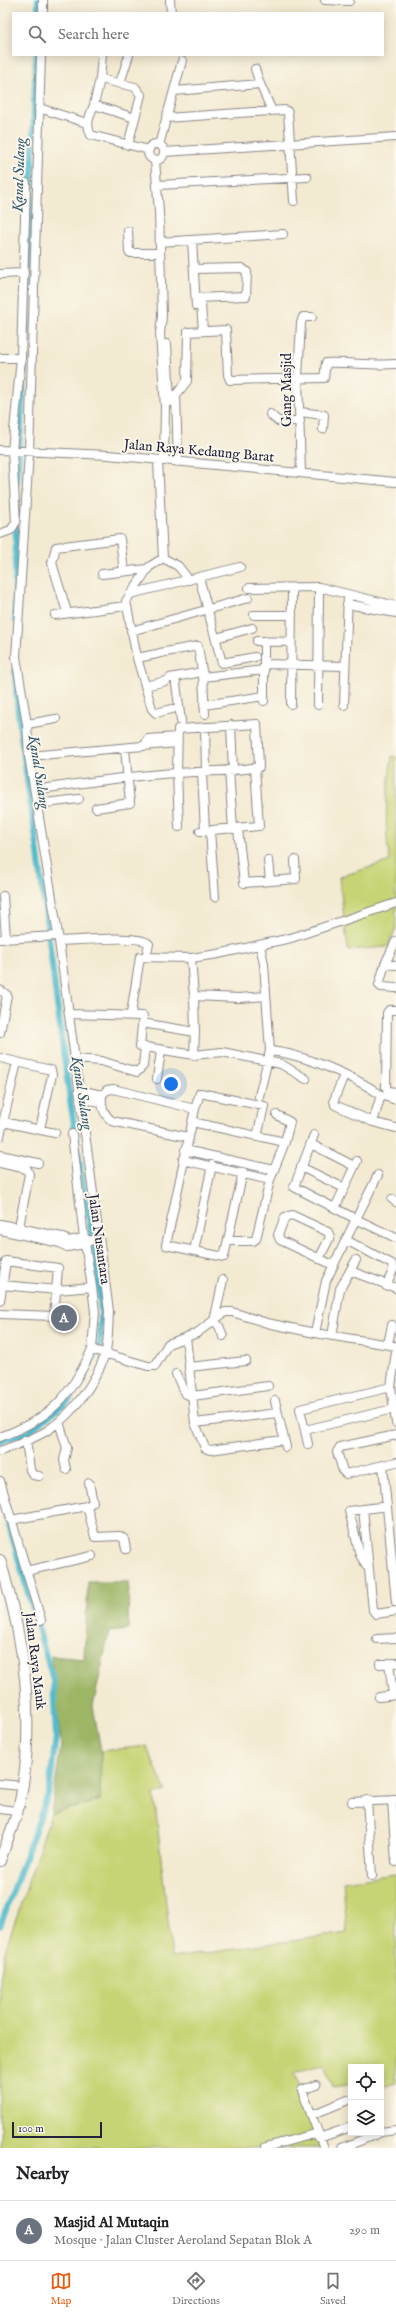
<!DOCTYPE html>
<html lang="en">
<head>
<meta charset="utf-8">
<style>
	:root { --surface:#fff; --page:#f6f6f6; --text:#202124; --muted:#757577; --line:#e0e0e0; --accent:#ea580c }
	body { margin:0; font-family:"IM FELL English",serif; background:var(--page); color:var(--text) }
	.controls { position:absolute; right:12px; bottom:12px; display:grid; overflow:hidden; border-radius:0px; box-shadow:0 2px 10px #0003 }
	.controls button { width:36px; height:36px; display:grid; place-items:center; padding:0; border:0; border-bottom:1px solid var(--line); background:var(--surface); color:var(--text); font:20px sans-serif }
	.scale { position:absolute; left:12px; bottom:10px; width:90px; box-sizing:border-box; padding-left:4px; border:2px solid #22223b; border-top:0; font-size:11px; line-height:14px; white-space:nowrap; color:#22223b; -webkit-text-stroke:3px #fbf7ec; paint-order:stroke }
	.you { position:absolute; left:171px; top:1084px; width:14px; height:14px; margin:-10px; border:3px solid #fff; border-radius:50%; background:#1a73e8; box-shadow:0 0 0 6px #1a73e833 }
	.badge { display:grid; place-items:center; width:26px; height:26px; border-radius:50%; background:var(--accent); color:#fff; font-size:13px; font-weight:700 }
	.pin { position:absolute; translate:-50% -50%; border:2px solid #fff; box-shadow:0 1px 4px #0006 }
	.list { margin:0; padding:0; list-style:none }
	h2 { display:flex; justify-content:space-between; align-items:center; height:52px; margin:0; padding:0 16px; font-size:17px }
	h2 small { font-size:13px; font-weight:400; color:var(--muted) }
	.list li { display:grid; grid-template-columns:26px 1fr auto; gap:12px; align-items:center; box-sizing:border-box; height:60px; padding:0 16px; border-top:1px solid var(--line) }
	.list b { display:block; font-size:15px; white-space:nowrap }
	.list p { margin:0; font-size:13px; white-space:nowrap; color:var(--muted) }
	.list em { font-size:13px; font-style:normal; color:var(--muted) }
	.icon { flex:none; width:22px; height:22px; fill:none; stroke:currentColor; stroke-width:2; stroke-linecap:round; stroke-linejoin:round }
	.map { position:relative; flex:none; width:396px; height:2148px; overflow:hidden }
	.search { position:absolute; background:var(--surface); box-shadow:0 2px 10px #0003; left:12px; right:12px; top:12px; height:44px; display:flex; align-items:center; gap:10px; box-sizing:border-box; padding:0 14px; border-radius:0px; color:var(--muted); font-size:15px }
	.sheet { height:112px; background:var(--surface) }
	nav { display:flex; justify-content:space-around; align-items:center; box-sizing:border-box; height:56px; border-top:1px solid var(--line); background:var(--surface); font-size:11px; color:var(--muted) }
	nav a { display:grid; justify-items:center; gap:2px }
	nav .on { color:var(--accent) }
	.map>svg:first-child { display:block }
	.green { fill:#c7d475; stroke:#747b58 }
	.forest { fill:#9db666; stroke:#606c50 }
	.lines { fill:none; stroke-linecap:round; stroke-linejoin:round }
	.canal { stroke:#51bbce; stroke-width:6 }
	.minor-casing { stroke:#8a8686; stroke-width:10 }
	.major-casing { stroke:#8a8686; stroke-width:12 }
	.minor { stroke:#fff; stroke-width:8 }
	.major { stroke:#fff; stroke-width:10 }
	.labels { text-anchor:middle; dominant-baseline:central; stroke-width:4; stroke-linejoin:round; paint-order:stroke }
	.street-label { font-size:14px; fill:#22223b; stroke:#fbf7ec }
	.water-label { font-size:15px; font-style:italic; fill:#32586e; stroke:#fbf7ec }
</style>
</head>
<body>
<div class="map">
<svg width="396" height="2148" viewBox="0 0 396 2148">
	<rect width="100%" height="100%" fill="#fbf7ec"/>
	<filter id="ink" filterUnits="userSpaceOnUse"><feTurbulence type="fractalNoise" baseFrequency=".025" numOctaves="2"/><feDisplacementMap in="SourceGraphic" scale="8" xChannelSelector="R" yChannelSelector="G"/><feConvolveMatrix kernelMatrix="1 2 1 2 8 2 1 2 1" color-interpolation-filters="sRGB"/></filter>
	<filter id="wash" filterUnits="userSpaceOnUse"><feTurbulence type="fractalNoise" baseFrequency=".012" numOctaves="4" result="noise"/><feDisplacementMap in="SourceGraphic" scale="16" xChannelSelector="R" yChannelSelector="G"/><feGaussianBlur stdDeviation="0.9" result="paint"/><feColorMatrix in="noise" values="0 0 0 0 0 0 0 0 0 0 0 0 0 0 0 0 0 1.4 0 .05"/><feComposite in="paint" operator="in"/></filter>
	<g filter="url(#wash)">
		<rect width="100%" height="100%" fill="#f3ead2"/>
		<path class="green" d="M392,756L396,757V928L387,947L348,950L339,877L390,861C383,825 387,792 392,756Z
			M146,1746L166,1791L154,1794L172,1958L347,1933L343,1881L396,1874V2083L381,2087V2067H351V2084L333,2087L325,2064L294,2073L321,2148H45L43,2146L36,2148H0V1977L6,1948L51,1814L100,1800L101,1751Z"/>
		<path class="forest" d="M88,1582H129L128,1630L109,1632L93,1706L101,1751L100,1800L51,1814L61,1746L51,1656L84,1659Z"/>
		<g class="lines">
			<path class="canal" d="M38,13V0
				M17,482L26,342L36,55
				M15,620L16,521
				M15,671C18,735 31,798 39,861C51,954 61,1046 76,1138
				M0,1441L27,1433L69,1400L82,1381L100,1343L101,1314L98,1274L77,1147
				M0,1926L49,1792L56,1737L53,1680L4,1509"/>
		</g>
	</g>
	<g filter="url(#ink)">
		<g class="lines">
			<g class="minor-casing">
				<path id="minor" d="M170,0L171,13
					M325,0L349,1
					M43,13V0
					M102,55L100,79L135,87L141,95L135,118L94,105C90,115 85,124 91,135L149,150
					M255,69L260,84
					M120,83L129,55
					M174,91L260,84L272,111
					M94,105L100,79
					M39,108L87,123
					M166,118L285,110L288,112L294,201
					M148 152a8 8 0 1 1 16 0a8 8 0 1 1-16 0Z
					M128,145L135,118
					M159,145L182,61
					M164,152L396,137
					M155,160L159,212L162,316L160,334L165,407L164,461
					M158,185L307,177
					M128,231L129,252L131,253H160
					M192,240L196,306
					M159,242L283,234
					M194,269L242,268L247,272L246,296L196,298
					M0,274L24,273
					M201,304L203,331
					M167,344L170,402
					M0,358H21
					M300,412L324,415L323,429
					M270,414L278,421H300
					M0,450L108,455L396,482
					M158,461L163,558
					M178,462L176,395L187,381L188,332L226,330L228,375L230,380L324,378L326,363C349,362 372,366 396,364
					M301,473L298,377L301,323L303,317H312
					M0,534L11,530L16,522L12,451L21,358L26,183
					M102,574L147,569
					M199,577L222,663L255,657
					M249,588L319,587L396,606
					M130,594L240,567
					M347,604L396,613
					M67,612L52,563L56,547L120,539L124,571
					M55,615L126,606
					M254,615H292
					M131,631L248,598
					M216,638L252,628
					M257,641L291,642
					M160,653L198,646L203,677L205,714
					M137,658L157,654
					M264,664L345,666
					M175,677L181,721
					M203,677L264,670
					M170,678L202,672
					M145,686L166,681
					M264,701V641
					M291,704L292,588
					M204,705L264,696
					M318,705L319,587
					M344,705L348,595
					M172,709L156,713L152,709L137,658L126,601L149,567L163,558L178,566L189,580
					M27,724L56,719
					M231,725L233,770
					M205,727L206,772
					M145,745L148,739L177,737
					M29,756L177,743
					M229,770L233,829
					M202,772L205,831
					M35,790C81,783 127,776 174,773C202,771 231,772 259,767L257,724L178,729L177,772L179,827
					M37,804L79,799
					M96,808L130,803L125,749
					M238,829L244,883L296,879L295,860
					M200,831L259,826L255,768
					M210,831L215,897
					M268,860L270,881
					M3,896L6,939
					M0,939L58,936
					M59,941C73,941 143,934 149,944L146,957
					M396,941L385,964L379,985L381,987L396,988
					M191,958L194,996L239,998L266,996
					M385,964L396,965
					M0,990L7,995L0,1033
					M194,996L195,1032
					M396,1010H389L387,1013L386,1087L388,1091L396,1092
					M69,1014L143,1016L140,1046L194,1055L222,1052L281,1064L306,1079
					M131,1014L140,957L191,958L218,954L291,938L396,903
					M142,1023L195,1032L194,1055
					M270,1051C303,1054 354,1076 381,1095L373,1122
					M0,1058L51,1070L52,1075L40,1129
					M74,1059L101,1061L137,1072L143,1066L145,1047
					M344,1075L334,1100L335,1105L373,1122L396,1128
					M157,1079L161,1051
					M79,1090L102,1095
					M381,1095L396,1100
					M259,1096L270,1051L264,964L260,945
					M80,1099L102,1102
					M3,1122L55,1133
					M192,1122L285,1142L290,1122L277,1115
					M72,1134L84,1238L92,1287L95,1312L92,1349L94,1350L148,1366H155L168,1344L197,1333L225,1312H232L267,1323L315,1333L396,1346
					M314,1135L294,1187L356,1219L326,1281L315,1333
					M0,1136L17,1062
					M188,1137L112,1121C103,1114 101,1106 102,1095L107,1090L113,1089L195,1109
					M311,1144L354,1166
					M185,1150L274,1170
					M0,1155L38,1163
					M183,1160L270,1180
					M0,1163L27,1169L29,1174L19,1227
					M301,1167L344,1188
					M243,1172L224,1257L166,1245L195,1109L200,1093L264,1106L257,1137
					M378,1175L356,1219L396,1238
					M392,1199L396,1202
					M335,1208L357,1161
					M0,1224L62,1237L68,1241L84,1238L88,1240
					M0,1230L60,1243L67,1247L85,1244L89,1241L98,1239
					M346,1240L392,1264L394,1268L386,1286
					M229,1241H253L256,1239L270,1180L285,1142
					M194,1251L212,1165
					M319,1259L330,1237L328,1232L292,1215L285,1217L278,1235L280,1240L333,1265
					M353,1272L396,1288
					M223,1280L214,1321L219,1326L223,1336
					M2,1285L57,1290L92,1287
					M0,1301L6,1261L58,1268L54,1316L0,1314
					M332,1336L340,1289L356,1260
					M186,1337L195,1423L205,1448L210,1450L283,1440
					M388,1344L392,1325
					M189,1367L246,1361
					M176,1374L185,1394L192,1396L268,1386
					M391,1387L396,1423
					M275,1401L286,1447
					M59,1422L67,1448L64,1460L66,1469
					M195,1423L277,1413
					M305,1430L393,1409
					M396,1435L340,1447L337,1452L343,1471L346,1474L396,1462
					M0,1437C51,1418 70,1398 92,1349
					M26,1440L30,1470L33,1475L39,1476
					M308,1444L300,1409L391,1387L396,1352
					M0,1451C16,1445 34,1439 48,1430C73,1414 96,1382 105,1354C109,1342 108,1325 109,1311L59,941L29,756L27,724L16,657L29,453L41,55
					M383,1465L396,1602
					M0,1481L41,1620
					M87,1506L93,1502L89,1483
					M363,1509L373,1610L376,1614L396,1611
					M11,1520L87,1506L95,1537L120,1536L124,1539L126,1549
					M368,1568L360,1555L349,1511L387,1506
					M26,1571L92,1556
					M377,1639L396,1638
					M389,1663L393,1695
					M380,1664L396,1663
					M379,1697L396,1695
					M0,1784L23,1786
					M367,1800L372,1876
					M392,1800L396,1862
					M352,1802L396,1800
					M0,1809L17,1811
					M316,2085L302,2090L324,2148
					M311,2115L348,2100
					M381,2132L396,2130
					M319,2138L351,2127
					M266,2147L318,2133
					M342,2148L379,2133"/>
			</g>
			<g class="major-casing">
				<path id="major" d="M0,1560C24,1640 37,1723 19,1806C14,1825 6,1843 0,1861"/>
			</g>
			<use href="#minor" class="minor"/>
			<use href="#major" class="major"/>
		</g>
	</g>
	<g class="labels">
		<g class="street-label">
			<text transform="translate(287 390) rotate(-90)">Gang Masjid</text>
			<text transform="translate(199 451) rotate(5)">Jalan Raya Kedaung Barat</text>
			<text transform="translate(99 1239) rotate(82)">Jalan Nusantara</text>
			<text transform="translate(35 1661) rotate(83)">Jalan Raya Mauk</text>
		</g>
		<g class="water-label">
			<text transform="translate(19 175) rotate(-88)">Kanal Sulang</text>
			<text transform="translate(39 772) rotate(81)">Kanal Sulang</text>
			<text transform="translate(82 1093) rotate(81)">Kanal Sulang</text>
		</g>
	</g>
</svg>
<div class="controls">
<button><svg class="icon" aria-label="locate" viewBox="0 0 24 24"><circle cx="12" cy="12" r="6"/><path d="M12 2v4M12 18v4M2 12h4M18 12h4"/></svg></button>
<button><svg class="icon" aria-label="layers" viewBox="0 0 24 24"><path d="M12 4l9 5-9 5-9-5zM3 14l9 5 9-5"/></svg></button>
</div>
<div class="scale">100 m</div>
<div class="you"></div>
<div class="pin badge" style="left:64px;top:1318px;background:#6b7280">A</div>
<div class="search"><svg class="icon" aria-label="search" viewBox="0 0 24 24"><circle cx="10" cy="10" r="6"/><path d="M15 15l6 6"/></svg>Search here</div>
</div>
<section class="sheet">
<h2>Nearby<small></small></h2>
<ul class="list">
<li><span class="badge" style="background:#6b7280">A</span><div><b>Masjid Al Mutaqin</b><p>Mosque · Jalan Cluster Aeroland Sepatan Blok A</p></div><em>290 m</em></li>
</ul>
</section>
<nav>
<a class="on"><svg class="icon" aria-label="map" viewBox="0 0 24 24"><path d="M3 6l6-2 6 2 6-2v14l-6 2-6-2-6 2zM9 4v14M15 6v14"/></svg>Map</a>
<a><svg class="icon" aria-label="directions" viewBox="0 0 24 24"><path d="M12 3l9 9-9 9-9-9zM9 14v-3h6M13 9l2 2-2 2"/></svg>Directions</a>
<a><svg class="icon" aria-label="saved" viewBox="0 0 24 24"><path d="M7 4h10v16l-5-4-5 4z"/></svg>Saved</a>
</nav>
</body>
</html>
